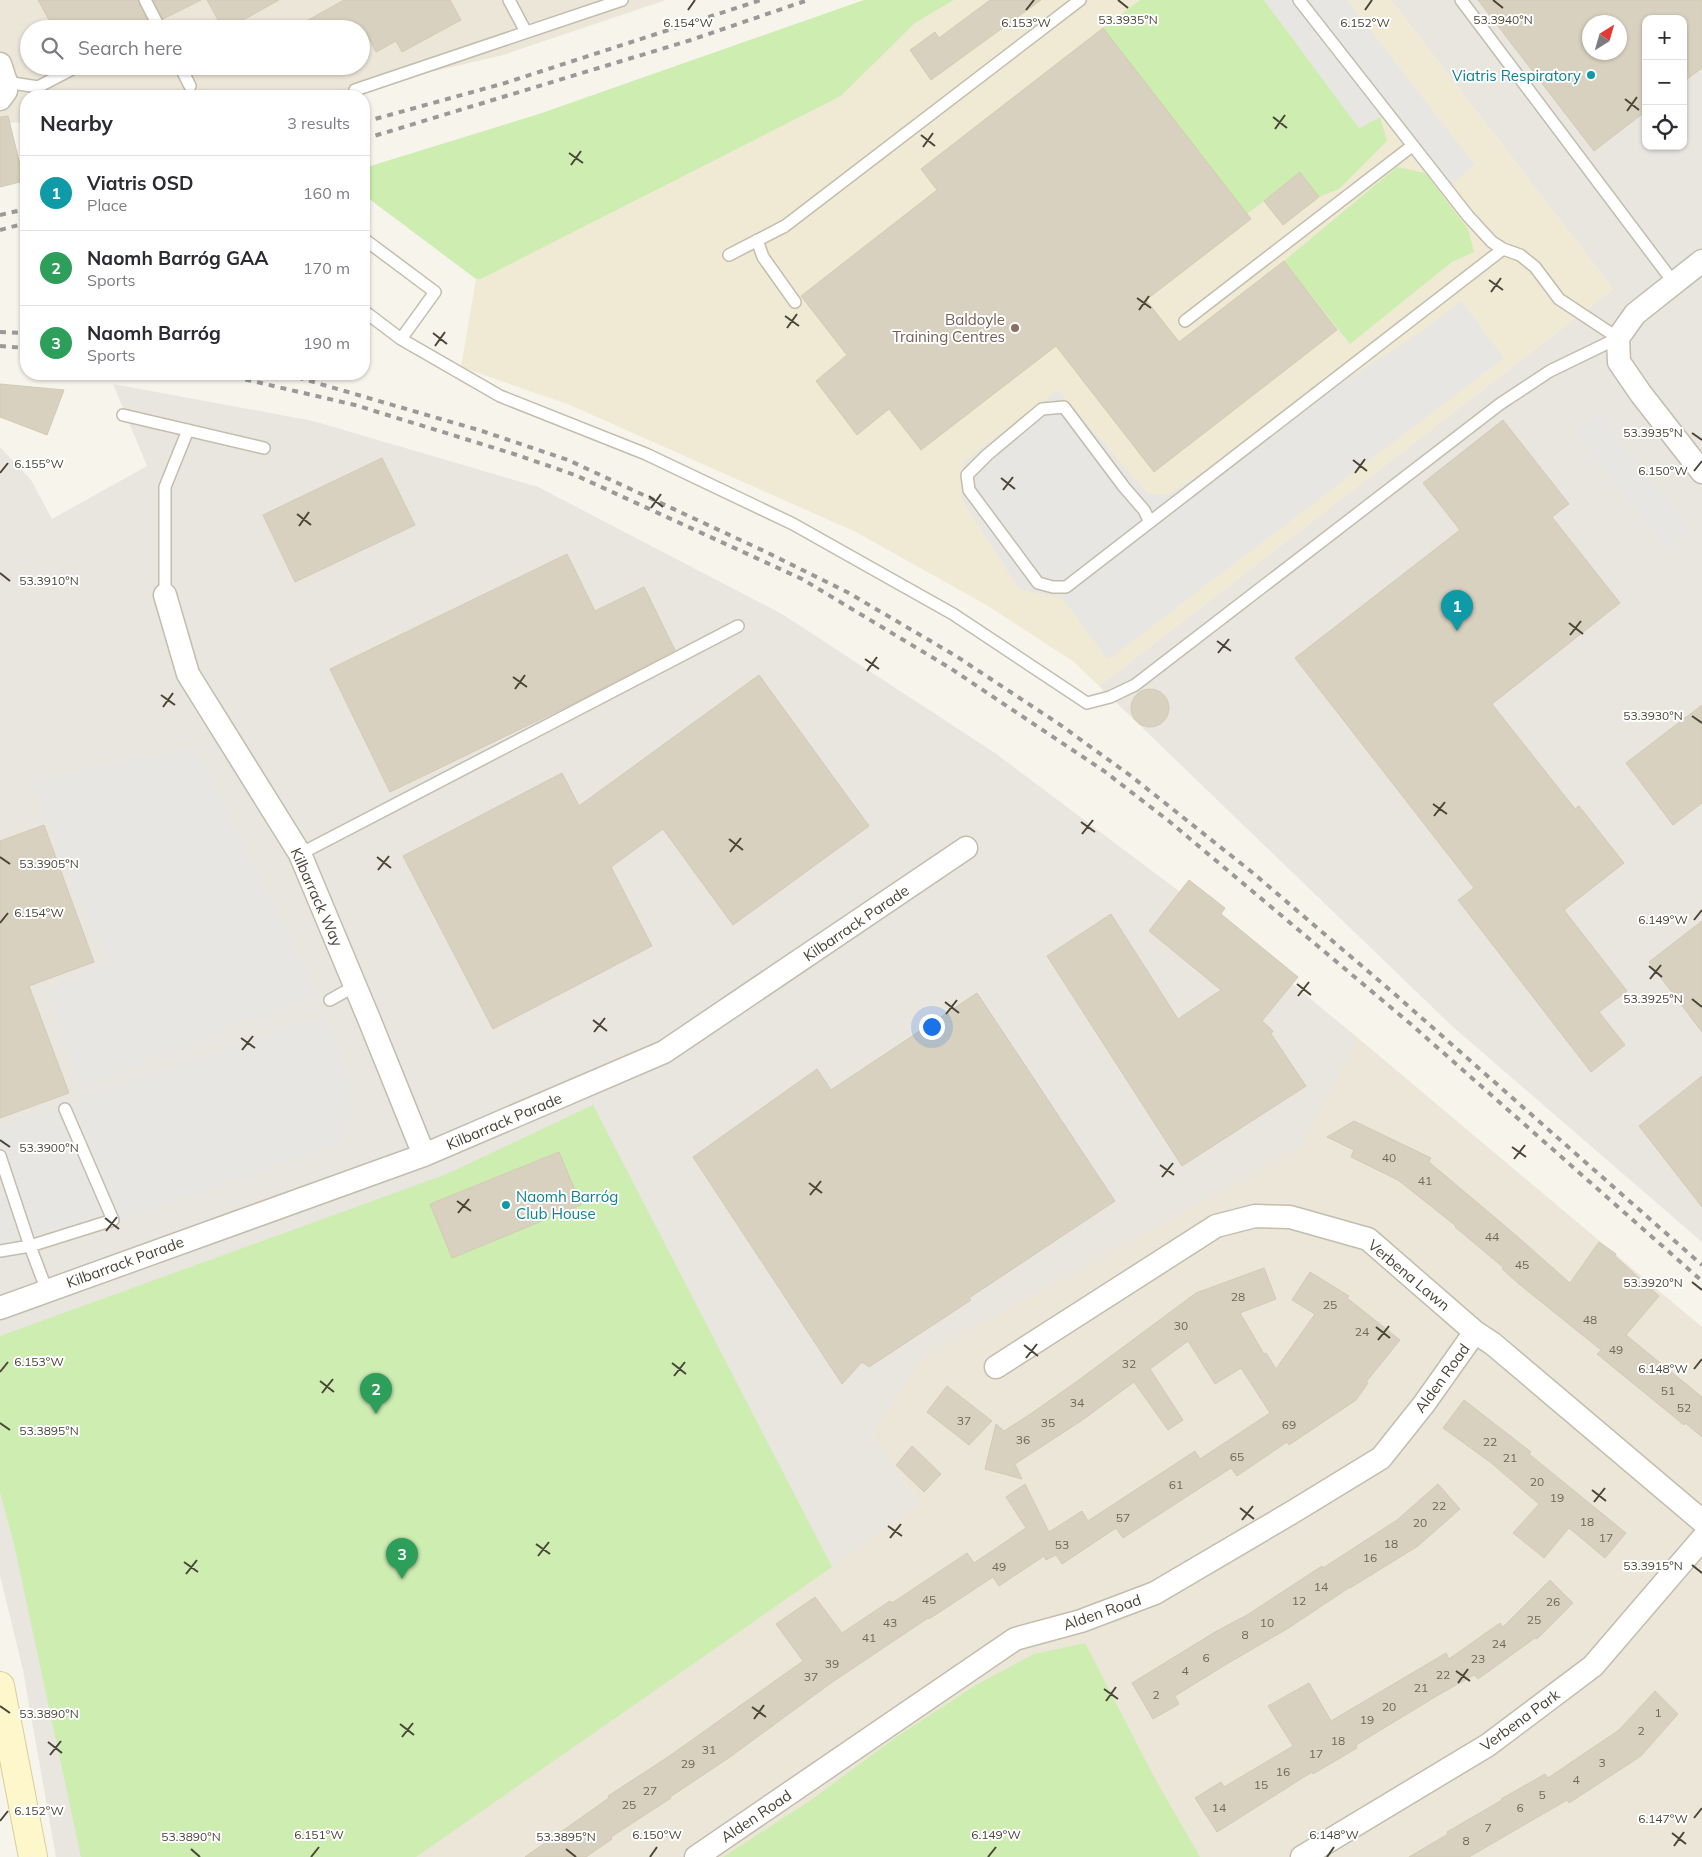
<!DOCTYPE html>
<html lang="en">
<head>
<meta charset="utf-8">
<style>
	:root { --surface:#fff; --page:#f2f2f3; --text:#2b2b33; --muted:#7c7c81; --line:#e1e1e2; --accent:#ff4f19 }
	body { margin:0; font-family:Mulish,sans-serif; background:var(--page); color:var(--text) }
	.controls { position:absolute; right:15px; top:15px; display:grid; overflow:hidden; border-radius:10px; box-shadow:0 1px 4px #0004 }
	.controls button { width:45px; height:45px; display:grid; place-items:center; padding:0; border:0; border-bottom:1px solid var(--line); background:var(--surface); color:var(--text); font:25px sans-serif }
	.compass { position:absolute; left:1582px; top:15px; width:45px; height:45px; border-radius:50%; background:var(--surface); box-shadow:0 1px 4px #0004; rotate:37deg }
	.you { position:absolute; left:931px; top:1026px; width:18px; height:18px; margin:-12px; border:4px solid #fff; border-radius:50%; background:#1a73e8; box-shadow:0 0 0 8px #1a73e833 }
	.badge { display:grid; place-items:center; width:32px; height:32px; border-radius:50%; background:var(--accent); color:#fff; font-size:16px; font-weight:700 }
	.pin { position:absolute; translate:-50% -41px; filter:drop-shadow(0 1px 2px #0008) }
	.pin::after { content:''; position:absolute; top:26px; width:18px; height:15px; background:inherit; clip-path:polygon(0 0,100% 0,50% 100%) }
	.list { margin:0; padding:0; list-style:none }
	h2 { display:flex; justify-content:space-between; align-items:center; height:65px; margin:0; padding:0 20px; font-size:21px }
	h2 small { font-size:16px; font-weight:400; color:var(--muted) }
	.list li { display:grid; grid-template-columns:32px 1fr auto; gap:15px; align-items:center; box-sizing:border-box; height:75px; padding:0 20px; border-top:1px solid var(--line) }
	.list b { display:block; font-size:19px; white-space:nowrap }
	.list p { margin:0; font-size:16px; white-space:nowrap; color:var(--muted) }
	.list em { font-size:16px; font-style:normal; color:var(--muted) }
	.icon { flex:none; width:28px; height:28px; fill:none; stroke:currentColor; stroke-width:2; stroke-linecap:round; stroke-linejoin:round }
	.map { position:relative; flex:none; width:1702px; height:1857px; overflow:hidden }
	.search { position:absolute; background:var(--surface); box-shadow:0 1px 4px #0004; left:20px; top:20px; width:350px; height:55px; display:flex; align-items:center; gap:12px; box-sizing:border-box; padding:0 18px; border-radius:28px; color:var(--muted); font-size:19px }
	.panel { position:absolute; background:var(--surface); box-shadow:0 1px 4px #0004; left:20px; top:90px; width:350px; height:290px; border-radius:20px }
	.map>svg:first-child { display:block }
	.residential { fill:#ebe6d8; fill-rule:evenodd }
	.industrial { fill:#e9e5df; fill-rule:evenodd }
	.education { fill:#f0ead4 }
	.green { fill:#cdedb1 }
	.parking { fill:#e8e6e2 }
	.building { fill:#d9d1bf; stroke:#d4cab2; fill-rule:evenodd }
	.lines { fill:none; stroke-linecap:round; stroke-linejoin:round }
	.lane-casing { stroke:#c3bdac; stroke-width:14 }
	.street-casing { stroke:#c3bdac; stroke-width:25 }
	.secondary-casing { stroke:#d9cd98; stroke-width:30 }
	.lane { stroke:#fff; stroke-width:11 }
	.street { stroke:#fff; stroke-width:22 }
	.secondary { stroke:#fff7cc; stroke-width:28 }
	.rail { stroke:#999; stroke-width:4; stroke-dasharray:6 6; stroke-linecap:butt }
	.ticks { fill:none; stroke:#4b4538; stroke-width:2 }
	.culture-dot { fill:#0f9aa8; stroke:#fff; stroke-width:2 }
	.education-dot { fill:#8d6e63; stroke:#fff; stroke-width:2 }
	.labels { text-anchor:middle; dominant-baseline:central; stroke-width:4; stroke-linejoin:round; paint-order:stroke }
	.number-label { font-size:12px; fill:#6e685a }
	.culture-label { font-size:15px; fill:#0d838f; stroke:#fff; text-anchor:end }
	.education-label { font-size:15px; fill:#785e54; stroke:#fff; text-anchor:end }
	.street-label { font-size:15px; fill:#4b4538; stroke:#fff }
	.ticks-label { font-size:12px; text-anchor:middle; fill:#4b4538; stroke:#fff; stroke-width:4; stroke-linejoin:round; paint-order:stroke }
</style>
</head>
<body>
<div class="map">
<svg width="1702" height="1857" viewBox="0 0 1702 1857">
	<rect width="100%" height="100%" fill="#f6f4eb"/>
	<path class="residential" d="M0,0H666L503,55L328,96H26V125L16,122L0,125ZM29,29H361V66H29Z
		M1358,1038L1702,1327V1857H405L832,1567L919,1504L872,1434L926,1354L1302,1147Z"/>
	<path class="industrial" d="M1391,0H1702V1242L1452,1026L1099,686L1613,289ZM1646,19H1683V146H1646ZM1590,22H1620V52H1590Z
		M113,384L313,421L538,487L782,614L995,753L1188,898L1358,1038L1302,1147L926,1354L872,1434L919,1504L832,1567L405,1857H56L23,1670L0,1575V447L31,480L52,519L147,466Z"/>
	<path class="education" d="M954,0H1391L1613,289L1099,686L1074,662L988,606L856,532L570,405L461,367L476,279H481L841,96L915,23Z"/>
	<path class="green" d="M864,0H954L915,23L841,96L481,279H476L364,195V168L539,114Z
		M1140,0H1264L1359,128L1380,117L1387,141L1339,189L1319,197L1300,172L1247,214L1103,28Z
		M1397,167L1425,173L1468,229L1474,252L1452,262L1350,344L1284,261Z
		M593,1105L832,1567L416,1857H81L14,1544L0,1492V1336L447,1174Z
		M1085,1643L1154,1777L1200,1857H723L811,1800L892,1740L976,1685L1034,1654Z"/>
	<path class="parking" d="M1264,0H1347L1475,165L1441,193L1381,117L1359,128Z
		M1461,301L1504,358L1108,660L1063,599L1019,589L961,498L963,462L1058,390L1148,494L1167,495L1419,333Z
		M1598,414L1691,530L1666,548L1576,432Z
		M195,747L318,994L80,1088L49,989L108,962L31,782Z
		M323,1017L346,1065L351,1116L339,1143L0,1263V1127Z"/>
	<path class="building" d="M38,0H138L150,26L144,29H54Z
		M153,0H201L163,19Z
		M207,0H279L227,29H223Z
		M344,0H450L461,20L402,52L396,41L376,52L364,29H292Z
		M990,0H1041L931,80L910,50L935,32L939,38Z
		M1478,0H1702V68L1683,82V19H1646V111L1594,151ZM1590,22H1620V52H1590Z
		M1103,28L1251,219L1146,300L1179,342L1284,261L1337,330L1154,472L1056,346L921,450L889,409L857,435L816,381L847,355L801,296L937,190L921,169Z
		M8,116L24,181L0,187V117Z
		M1300,172L1319,197L1283,225L1264,201Z
		M0,384L64,390L47,435L0,417Z
		M1503,420L1569,504L1552,517L1620,603L1492,704L1575,809L1579,806L1624,863L1564,910L1627,991L1599,1012L1625,1045L1591,1072L1458,900L1474,888L1295,658L1460,530L1423,483Z
		M382,458L415,525L295,582L263,515Z
		M567,554L595,611L644,587L675,650L574,703L390,792L330,669Z
		M759,675L869,826L733,925L663,829L611,867L652,946L493,1029L403,856L562,773L579,806Z
		M1131 708a19 19 0 1 1 38 0a19 19 0 1 1-38 0Z
		M1702,705V803L1673,825L1626,763Z
		M44,825L94,962L29,986L69,1093L0,1118V841Z
		M1189,880L1225,908L1221,914L1298,977L1262,1021L1273,1031L1271,1034L1306,1086L1182,1166L1047,956L1111,914L1178,1019L1221,990L1149,931Z
		M1702,921V1032L1649,962Z
		M977,993L1115,1201L969,1298L971,1300L869,1367L862,1362L842,1384L693,1157L817,1069L831,1090Z
		M1702,1076V1207L1639,1126Z
		M1354,1121L1431,1158L1429,1162L1511,1231L1570,1283L1599,1242L1616,1254L1615,1256L1659,1296L1626,1335L1702,1397V1437L1685,1423L1684,1425L1597,1354L1601,1350L1519,1284L1502,1269L1504,1268L1455,1227L1456,1226L1398,1180L1351,1157L1354,1150L1327,1137Z
		M559,1152L581,1205L452,1258L430,1204Z
		M1264,1268L1276,1299L1240,1313L1264,1354L1266,1353L1276,1369L1315,1314L1292,1300L1310,1272L1349,1296L1347,1298L1400,1340L1366,1382L1368,1383L1356,1400L1289,1445L1287,1442L1237,1476L1231,1468L1123,1538L1116,1528L1062,1564L1056,1555L1046,1560L1044,1556L999,1586L993,1577L929,1619L928,1618L831,1683L730,1757L670,1797L671,1798L611,1837L612,1839L586,1857H525L609,1798L608,1796L668,1757L803,1661L776,1624L815,1597L842,1633L890,1601L892,1603L967,1553L974,1563L1026,1528L1006,1497L1025,1484L1049,1532L1082,1511L1088,1521L1195,1451L1200,1459L1270,1413L1241,1368L1215,1384L1188,1341L1150,1369L1183,1420L1168,1430L1134,1382L1081,1421L1015,1464L1022,1479L985,1469L996,1424L1004,1431L1029,1415L1076,1382L1196,1293Z
		M947,1386L992,1421L969,1445L927,1412Z
		M1464,1400L1531,1452L1529,1454L1626,1533L1605,1558L1569,1528L1544,1558L1513,1533L1539,1504L1490,1462L1443,1428Z
		M912,1446L941,1474L924,1492L896,1465Z
		M1438,1484L1460,1509L1418,1546L1350,1588V1587L1287,1629L1225,1665L1175,1696L1179,1704L1153,1719L1132,1683L1215,1632L1247,1615L1322,1566L1323,1568L1397,1520Z
		M1550,1580L1573,1603L1537,1639L1535,1638L1478,1679L1474,1675L1440,1694L1356,1745L1357,1748L1313,1774L1312,1772L1217,1832L1195,1798L1221,1782L1224,1787L1293,1746L1268,1706L1309,1683L1331,1721L1446,1653L1449,1659L1500,1623L1503,1627Z
		M1655,1691L1678,1714L1641,1756L1569,1803L1567,1800L1469,1857H1409L1448,1834L1447,1832L1502,1800L1501,1799L1545,1774L1548,1778L1619,1730Z"/>
	<g class="lines">
		<g class="lane-casing">
			<path id="lane" d="M145,0L160,29
				M509,0L526,32
				M1299,0L1468,216L1492,242L1503,249L1520,255L1535,267L1559,299L1618,338
				M1461,0L1674,283
				M180,66L190,86
				M6,82L38,87L78,66
				M355,90L622,0
				M364,239L435,292L401,339
				M757,240L763,257L795,302
				M729,255L785,226L1080,0
				M364,311L401,339L500,396L646,454L793,524L953,614L1087,703L1110,697L1135,685L1500,404L1550,371L1618,338
				M1185,321L1412,146
				M123,415L264,448
				M1150,522L1144,510L1124,487L1064,407L1042,409L987,455L967,475L969,490L1038,583L1053,587H1066L1503,249
				M165,595V487L188,430
				M300,854L738,626
				M330,1000L355,986
				M0,1156L30,1246L113,1220L65,1109
				M0,1251L30,1246L47,1291"/>
		</g>
		<g class="street-casing">
			<path id="street" d="M0,64L6,82V91L0,99
				M1702,261L1635,314L1618,338L1619,362L1641,394L1702,472
				M165,595L188,674L300,854L369,1019L424,1155
				M0,1308L424,1155L664,1052L966,848
				M996,1367L1216,1226L1255,1216L1290,1217L1368,1239L1475,1332L1493,1344L1702,1521
				M696,1857L1015,1639L1081,1621L1155,1593L1291,1513L1381,1458L1424,1404L1475,1332
				M1302,1857L1488,1745L1593,1666L1702,1539"/>
		</g>
		<g class="secondary-casing">
			<path id="secondary" d="M0,1686L33,1857"/>
		</g>
		<use href="#lane" class="lane"/>
		<use href="#street" class="street"/>
		<use href="#secondary" class="secondary"/>
		<path class="rail" d="M364,122L505,83L761,0
			M364,139L691,40L808,0
			M0,215L26,209
			M0,230L26,223
			M0,332L26,333
			M0,346L26,348
			M222,374L355,405L514,454L575,475L802,579L950,668L1104,771L1170,822L1413,1026L1702,1281
			M286,374L482,431L568,460L764,551L847,592L956,656L1059,724L1131,776L1253,873L1390,990L1702,1265"/>
	</g>
	<path class="ticks" d="M1118,0L1128,8M1493,0L1503,8M688,10L695,0M1026,10L1034,0M1365,10L1372,0M1625,99L1639,110M1627,111L1637,97M1273,117L1287,128M1275,129L1285,115M921,135L935,146M923,147L933,133M569,153L583,163M571,165L581,151M1489,280L1503,290M1491,292L1501,278M1137,298L1151,308M1139,310L1149,296M785,316L799,326M787,328L797,314M433,333L447,344M435,346L445,332M1692,433L1702,440M1353,460L1367,471M1694,471L1702,461M0,473L8,463M1355,473L1365,459M1001,478L1015,489M1003,490L1013,477M649,496L663,507M651,508L661,494M297,514L311,525M299,526L309,512M0,573L10,581M1569,623L1583,634M1570,635L1581,621M1217,641L1231,651M1218,653L1229,639M865,659L879,669M867,671L877,657M513,677L527,687M515,689L525,675M161,695L175,705M163,707L173,693M1692,716L1702,723M1433,804L1447,814M1434,816L1445,802M1081,822L1095,832M1082,834L1093,820M729,839L743,850M730,852L741,838M0,857L10,864M377,857L391,868M378,870L389,856M1694,920L1702,910M0,923L8,913M1649,966L1662,977M1650,979L1661,965M1297,984L1311,995M1298,996L1309,982M1692,999L1702,1007M945,1002L959,1013M946,1014L957,1000M593,1020L607,1031M594,1032L605,1018M241,1038L255,1048M242,1050L253,1036M0,1140L10,1147M1512,1147L1526,1157M1514,1159L1525,1145M1160,1165L1174,1175M1162,1177L1173,1163M809,1183L822,1193M810,1195L821,1181M457,1201L471,1211M458,1213L469,1199M105,1218L119,1229M106,1231L117,1217M1692,1282L1702,1290M1376,1327L1390,1338M1378,1340L1389,1326M1024,1345L1038,1356M1026,1358L1037,1344M672,1363L686,1374M1694,1369L1702,1359M0,1372L8,1362M674,1376L685,1362M320,1381L334,1392M322,1393L333,1379M0,1423L10,1430M1592,1490L1606,1501M1594,1502L1605,1488M1240,1508L1254,1519M1242,1520L1253,1506M888,1526L902,1536M890,1538L901,1524M536,1544L550,1554M538,1556L549,1542M184,1562L198,1572M1692,1565L1702,1573M186,1574L197,1560M1456,1671L1470,1681M1458,1683L1468,1669M1104,1689L1118,1699M1106,1701L1116,1687M0,1706L10,1713M752,1707L766,1717M754,1719L764,1705M400,1724L414,1735M402,1737L413,1723M48,1742L62,1753M50,1755L61,1741M1694,1818L1702,1808M0,1821L8,1811M1672,1833L1686,1844M1674,1846L1684,1832M191,1849L200,1857M566,1849L576,1857M311,1857L319,1847M650,1857L657,1847M988,1857L996,1847M1327,1857L1334,1847"/>
	<g class="culture-dot">
		<circle cx="1591" cy="75" r="5"/>
		<circle cx="506" cy="1205" r="5"/>
	</g>
	<circle class="education-dot" cx="1015" cy="328" r="5"/>
	<g class="labels">
		<g class="number-label">
			<text x="1389" y="1157">40</text>
			<text x="1425" y="1180">41</text>
			<text x="1492" y="1236">44</text>
			<text x="1522" y="1264">45</text>
			<text x="1238" y="1296">28</text>
			<text x="1330" y="1304">25</text>
			<text x="1590" y="1319">48</text>
			<text x="1181" y="1325">30</text>
			<text x="1362" y="1331">24</text>
			<text x="1616" y="1349">49</text>
			<text x="1129" y="1363">32</text>
			<text x="1668" y="1390">51</text>
			<text x="1077" y="1402">34</text>
			<text x="1684" y="1407">52</text>
			<text x="964" y="1420">37</text>
			<text x="1048" y="1422">35</text>
			<text x="1289" y="1424">69</text>
			<text x="1023" y="1439">36</text>
			<text x="1490" y="1441">22</text>
			<text x="1237" y="1456">65</text>
			<text x="1510" y="1457">21</text>
			<text x="1537" y="1481">20</text>
			<text x="1176" y="1484">61</text>
			<text x="1557" y="1497">19</text>
			<text x="1439" y="1505">22</text>
			<text x="1123" y="1517">57</text>
			<text x="1587" y="1521">18</text>
			<text x="1420" y="1522">20</text>
			<text x="1606" y="1537">17</text>
			<text x="1391" y="1543">18</text>
			<text x="1062" y="1544">53</text>
			<text x="1370" y="1557">16</text>
			<text x="999" y="1566">49</text>
			<text x="1321" y="1586">14</text>
			<text x="929" y="1599">45</text>
			<text x="1299" y="1600">12</text>
			<text x="1553" y="1601">26</text>
			<text x="1534" y="1619">25</text>
			<text x="890" y="1622">43</text>
			<text x="1267" y="1622">10</text>
			<text x="1245" y="1634">8</text>
			<text x="869" y="1637">41</text>
			<text x="1499" y="1643">24</text>
			<text x="1206" y="1657">6</text>
			<text x="1478" y="1658">23</text>
			<text x="832" y="1663">39</text>
			<text x="1185" y="1670">4</text>
			<text x="1443" y="1674">22</text>
			<text x="811" y="1676">37</text>
			<text x="1421" y="1687">21</text>
			<text x="1156" y="1694">2</text>
			<text x="1389" y="1706">20</text>
			<text x="1658" y="1712">1</text>
			<text x="1367" y="1719">19</text>
			<text x="1641" y="1730">2</text>
			<text x="1338" y="1740">18</text>
			<text x="709" y="1749">31</text>
			<text x="1316" y="1753">17</text>
			<text x="1602" y="1762">3</text>
			<text x="688" y="1763">29</text>
			<text x="1283" y="1771">16</text>
			<text x="1576" y="1779">4</text>
			<text x="1261" y="1784">15</text>
			<text x="650" y="1790">27</text>
			<text x="1542" y="1794">5</text>
			<text x="629" y="1804">25</text>
			<text x="1219" y="1807">14</text>
			<text x="1520" y="1807">6</text>
			<text x="1488" y="1827">7</text>
			<text x="1466" y="1840">8</text>
		</g>
		<g class="culture-label">
			<text x="1581" y="75">Viatris Respiratory</text>
			<text x="516" y="1196" text-anchor="start">Naomh Barróg<tspan x="516" dy="17">Club House</tspan></text>
		</g>
		<g class="education-label">
			<text x="1005" y="319">Baldoyle<tspan x="1005" dy="17">Training Centres</tspan></text>
		</g>
		<g class="street-label">
			<text transform="translate(317 897) rotate(66)">Kilbarrack Way</text>
			<text transform="translate(856 923) rotate(-34)">Kilbarrack Parade</text>
			<text transform="translate(504 1121) rotate(-23)">Kilbarrack Parade</text>
			<text transform="translate(125 1262) rotate(-20)">Kilbarrack Parade</text>
			<text transform="translate(1409 1275) rotate(40)">Verbena Lawn</text>
			<text transform="translate(1442 1378) rotate(-54)">Alden Road</text>
			<text transform="translate(1102 1612) rotate(-19)">Alden Road</text>
			<text transform="translate(1520 1720) rotate(-36)">Verbena Park</text>
			<text transform="translate(756 1816) rotate(-34)">Alden Road</text>
		</g>
	</g>
	<g class="ticks-label">
		<text x="1128" y="24">53.3935°N</text>
		<text x="1503" y="24">53.3940°N</text>
		<text x="688" y="27">6.154°W</text>
		<text x="1026" y="27">6.153°W</text>
		<text x="1365" y="27">6.152°W</text>
		<text x="1653" y="437">53.3935°N</text>
		<text x="39" y="468">6.155°W</text>
		<text x="1663" y="475">6.150°W</text>
		<text x="49" y="585">53.3910°N</text>
		<text x="1653" y="720">53.3930°N</text>
		<text x="49" y="868">53.3905°N</text>
		<text x="39" y="917">6.154°W</text>
		<text x="1663" y="924">6.149°W</text>
		<text x="1653" y="1003">53.3925°N</text>
		<text x="49" y="1152">53.3900°N</text>
		<text x="1653" y="1287">53.3920°N</text>
		<text x="39" y="1366">6.153°W</text>
		<text x="1663" y="1373">6.148°W</text>
		<text x="49" y="1435">53.3895°N</text>
		<text x="1653" y="1570">53.3915°N</text>
		<text x="49" y="1718">53.3890°N</text>
		<text x="39" y="1815">6.152°W</text>
		<text x="1663" y="1823">6.147°W</text>
		<text x="319" y="1839">6.151°W</text>
		<text x="657" y="1839">6.150°W</text>
		<text x="996" y="1839">6.149°W</text>
		<text x="1334" y="1839">6.148°W</text>
		<text x="191" y="1841">53.3890°N</text>
		<text x="566" y="1841">53.3895°N</text>
	</g>
</svg>
<div class="controls">
<button>+</button>
<button>−</button>
<button><svg class="icon" aria-label="locate" viewBox="0 0 24 24"><circle cx="12" cy="12" r="6"/><path d="M12 2v4M12 18v4M2 12h4M18 12h4"/></svg></button>
</div>
<svg class="compass" viewBox="-18 -18 36 36"><path d="M0-13l5 13h-10z" fill="#e53935"/><path d="M0 13l5-13h-10z" fill="#7c7c81"/></svg>
<div class="you"></div>
<div class="pin badge" style="left:1457px;top:631px;background:#0f9aa8">1</div>
<div class="pin badge" style="left:376px;top:1414px;background:#2e9e5b">2</div>
<div class="pin badge" style="left:402px;top:1579px;background:#2e9e5b">3</div>
<div class="search"><svg class="icon" aria-label="search" viewBox="0 0 24 24"><circle cx="10" cy="10" r="6"/><path d="M15 15l6 6"/></svg>Search here</div>
<section class="panel">
<h2>Nearby<small>3 results</small></h2>
<ul class="list">
<li><span class="badge" style="background:#0f9aa8">1</span><div><b>Viatris OSD</b><p>Place</p></div><em>160 m</em></li>
<li><span class="badge" style="background:#2e9e5b">2</span><div><b>Naomh Barróg GAA</b><p>Sports</p></div><em>170 m</em></li>
<li><span class="badge" style="background:#2e9e5b">3</span><div><b>Naomh Barróg</b><p>Sports</p></div><em>190 m</em></li>
</ul>
</section>
</div>
</body>
</html>
